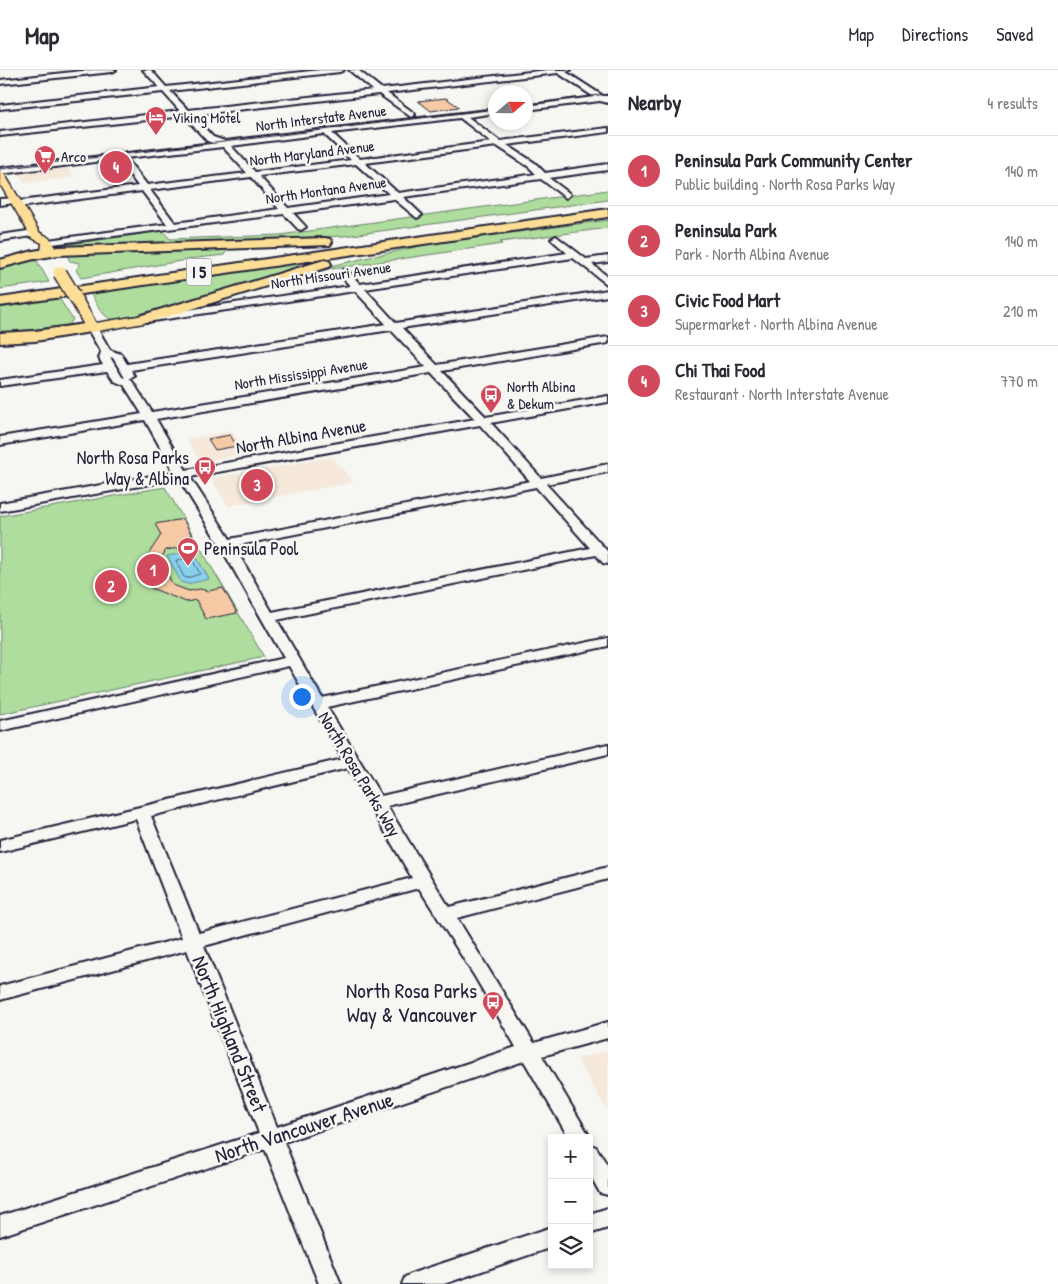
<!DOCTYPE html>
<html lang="en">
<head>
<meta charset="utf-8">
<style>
	:root { --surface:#fff; --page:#f7f7f7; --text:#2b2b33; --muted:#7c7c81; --line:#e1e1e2; --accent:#d1495b }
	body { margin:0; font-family:"Patrick Hand",sans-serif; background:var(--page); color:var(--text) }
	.controls { position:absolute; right:15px; bottom:15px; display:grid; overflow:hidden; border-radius:0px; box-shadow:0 2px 8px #0003 }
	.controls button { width:45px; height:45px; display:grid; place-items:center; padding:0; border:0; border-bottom:1px solid var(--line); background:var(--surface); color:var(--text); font:25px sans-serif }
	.compass { position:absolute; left:488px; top:15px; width:45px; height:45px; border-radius:50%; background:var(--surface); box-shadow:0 2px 8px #0003; rotate:70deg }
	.you { position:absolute; left:301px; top:626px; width:18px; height:18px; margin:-12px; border:4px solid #fff; border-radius:50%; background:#1a73e8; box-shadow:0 0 0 8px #1a73e833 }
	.badge { display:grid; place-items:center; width:32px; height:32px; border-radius:50%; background:var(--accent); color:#fff; font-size:16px; font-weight:700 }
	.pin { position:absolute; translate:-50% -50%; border:2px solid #fff; box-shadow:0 1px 5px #0006 }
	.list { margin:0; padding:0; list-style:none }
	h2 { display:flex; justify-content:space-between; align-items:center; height:65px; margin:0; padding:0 20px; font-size:21px }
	h2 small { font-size:16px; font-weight:400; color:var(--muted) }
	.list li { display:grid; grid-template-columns:32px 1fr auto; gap:15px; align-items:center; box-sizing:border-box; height:70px; padding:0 20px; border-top:1px solid var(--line) }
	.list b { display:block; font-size:19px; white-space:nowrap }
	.list p { margin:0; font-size:16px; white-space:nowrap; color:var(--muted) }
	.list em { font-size:16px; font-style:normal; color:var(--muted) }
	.icon { flex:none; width:28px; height:28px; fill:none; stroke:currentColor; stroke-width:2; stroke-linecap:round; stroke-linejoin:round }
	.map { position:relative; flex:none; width:608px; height:1214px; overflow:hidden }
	header { display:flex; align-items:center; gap:30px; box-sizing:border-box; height:70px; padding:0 25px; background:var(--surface); border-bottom:1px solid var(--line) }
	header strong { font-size:24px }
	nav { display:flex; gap:28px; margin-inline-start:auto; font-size:18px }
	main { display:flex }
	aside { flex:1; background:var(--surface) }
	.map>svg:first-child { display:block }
	.built { fill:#f6e9db }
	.green { fill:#aedd9d; stroke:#68806c }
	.water { fill:#89d1eb; stroke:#608ba5 }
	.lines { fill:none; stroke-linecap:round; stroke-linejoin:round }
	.shore { stroke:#4b6881; stroke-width:1 }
	.building { fill:#f5caa4; stroke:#22223b }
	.minor-casing { stroke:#22223b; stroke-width:4 }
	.major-casing { stroke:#22223b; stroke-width:3 }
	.highway-casing { stroke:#22223b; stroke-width:4 }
	.minor { fill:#f6f6f2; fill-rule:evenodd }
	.major { fill:#fdde96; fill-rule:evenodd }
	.highway { fill:#fdde96; fill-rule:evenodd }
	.tram { stroke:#22223b; stroke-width:1 }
	.major-bridge-casing { stroke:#22223b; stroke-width:16; stroke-linecap:butt }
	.major-bridge { stroke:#fdde96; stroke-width:13 }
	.labels { text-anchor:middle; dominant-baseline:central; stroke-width:5; stroke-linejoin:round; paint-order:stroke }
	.far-poi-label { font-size:15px; fill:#22223b; stroke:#f6f6f2; text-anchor:start }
	.far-street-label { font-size:15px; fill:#22223b; stroke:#f6f6f2 }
	.shield { fill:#f6f6f2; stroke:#626272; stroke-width:1 }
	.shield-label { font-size:16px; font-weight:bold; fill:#22223b }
	.street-label { font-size:18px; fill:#22223b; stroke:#f6f6f2 }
	.poi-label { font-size:18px; fill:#22223b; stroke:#f6f6f2; text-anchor:end }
	.near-poi-label { font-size:21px; fill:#22223b; stroke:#f6f6f2; text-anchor:end }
	.near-street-label { font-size:21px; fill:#22223b; stroke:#f6f6f2 }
</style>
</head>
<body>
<header>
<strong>Map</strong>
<nav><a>Map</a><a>Directions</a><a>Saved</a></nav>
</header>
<main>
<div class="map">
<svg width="608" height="1214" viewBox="0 0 608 1214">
	<rect width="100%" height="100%" fill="#f6f6f2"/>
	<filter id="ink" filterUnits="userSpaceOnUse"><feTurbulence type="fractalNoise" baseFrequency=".02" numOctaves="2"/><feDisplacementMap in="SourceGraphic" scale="10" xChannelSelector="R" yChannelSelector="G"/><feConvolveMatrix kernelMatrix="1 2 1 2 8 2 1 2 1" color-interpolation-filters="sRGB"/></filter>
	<g filter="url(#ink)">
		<path class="built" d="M67,95L74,107L25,113L18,102Z
			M232,361L247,384L201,392L186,369Z
			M333,387L353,412L228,436L211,408Z
			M608,980V1041L576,989Z"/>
		<path class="green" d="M608,120V130L344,166L68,177L62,175L163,161L170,169L280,165Z
			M608,150V158L500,172L502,174L332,199L330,196L429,174Z
			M229,178L224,185L198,188L81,208L76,200L80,195L79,193L70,191L66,184Z
			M27,190L37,191L49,212L0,219V198Z
			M296,193L301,198C275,205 126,255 111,249C101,245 96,232 90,223Z
			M59,228L73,250L70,253L71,255L0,263V238Z
			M165,417L264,587L0,644V446Z"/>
		<path class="water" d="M193,481L209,509L187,514L181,512L167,486Z"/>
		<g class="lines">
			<path class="shore" d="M191,487L200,504L187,508L184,507L176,491Z"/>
		</g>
		<path class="building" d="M446,28L459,37L431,41L418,31Z
			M230,365L237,376L215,380L208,369Z
			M183,449L195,471L190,472L193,478L179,481L178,478L166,480L160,490L173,515L189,521L200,519L208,521L223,518L237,543L206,549L196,530L186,532L151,518L140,497L161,465L155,454Z"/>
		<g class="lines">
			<g class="minor-casing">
				<path id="minor" d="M91,0H116L112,2L0,14V10Z
					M143,0H151L166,17L320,0H344L340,2L170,21L188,40L373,20L349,0H358L382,19L547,0H571L566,2L603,26H608V33L600,31L526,40V36L594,27L558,3L387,23L414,43L415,45L411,47L379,24L192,45L213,67L225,71L496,39V43L468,47L500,71L608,58V62L507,75L535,93L545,103L608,94V100L549,108L569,123L570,125L566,128L541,109L403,127L422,145L417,148L394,129L293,143L306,157L301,160L298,159L284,144L45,175V171L48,170L167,154L142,121L18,137L15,136L14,133L0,135V129L19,128L20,131L138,116L118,89L0,104V98L213,73L207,71L184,46L0,66V62L180,41L163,22L0,39V35L159,17ZM460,48L491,72L360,89L332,63ZM324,64L351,90L255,102L231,76ZM497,76L529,97L536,104L398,123L365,93ZM223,77L247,103L147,115L126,88ZM356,94L389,124L288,138L259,106ZM251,107L279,139L175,153L150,120Z
					M35,160L38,161V165L0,171V165Z
					M556,166L586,189L608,186V192L592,194L608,207V215L573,188L365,219L396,253L608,220V226L402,258L437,295L608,267V273L442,301L486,347L608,326V332L491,353L541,408L608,394V402L546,414L608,482V494L603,493L596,485L277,550L322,628L608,568V576L327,637L381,726L608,674V684L387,736L449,837L608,797V809L457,848L534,973L608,952V968L542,986L587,1062L590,1068L589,1070V1068H569L524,991L284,1072L341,1214H319L265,1079L0,1166V1146L259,1063L187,880L0,930V916L182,868L136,749L0,782V770L343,689L289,596L0,661V651L284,588L219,474L179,409L0,441V433L174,402L145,350L0,375V367L142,344L124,315L114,311L107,301L0,316V310L103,295L99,288L101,282L87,258L92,255L96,256L110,280L121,284L127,294L386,254L355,221L153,251L148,248L153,245L350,216L339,203L344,200L348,201L360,214L567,183L551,169ZM391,260L426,297L152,342L132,311L129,309L135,306L131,300ZM110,287L113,288L125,308L122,307ZM431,303L475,349L186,400L156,349ZM480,355L530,411L230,469L190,407ZM536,417L590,478L272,542L234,476ZM348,698L412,808L199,863L151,746ZM419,818L475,907L516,977L277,1057L204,876Z
					M589,1074L596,1077L608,1096V1125L600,1123L589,1103Z
					M608,1138V1158L589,1164V1144Z
					M552,1157V1177L444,1214H402L405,1207L413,1203Z"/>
			</g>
			<g class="major-casing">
				<path id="major" d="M0,102L5,105L40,163C48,166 51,169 55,176L51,185H43L41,182L42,173L32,168L0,114Z
					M74,222L79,223L96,253L144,245L151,249L144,253L92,262L87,261L68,226Z"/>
			</g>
			<g class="highway-casing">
				<path id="highway" d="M608,139V147L0,236V228Z
					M325,168L330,169L332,172L330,175L58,185L34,189L0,198V190L33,181L58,177Z
					M324,190L329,191L331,194L329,197L149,252H139L137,249L139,246Z
					M92,253L97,255L100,258L97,261L35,271L0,273V263L35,261Z"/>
			</g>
			<use href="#minor" class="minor"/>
			<use href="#major" class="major"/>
			<use href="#highway" class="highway"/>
			<path class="tram" d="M526,34L608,24
				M0,99L496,39"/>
			<g class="major-bridge-casing">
				<path id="major-bridge" d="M60,203L74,226"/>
			</g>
			<use href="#major-bridge" class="major-bridge"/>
		</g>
	</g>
	<defs>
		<g id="hotel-pin" transform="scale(1.125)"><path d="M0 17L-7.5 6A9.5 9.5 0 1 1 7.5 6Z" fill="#d1495b" stroke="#f6f6f2"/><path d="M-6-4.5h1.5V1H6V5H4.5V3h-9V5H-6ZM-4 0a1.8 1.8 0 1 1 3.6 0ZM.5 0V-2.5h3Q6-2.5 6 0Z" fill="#fff"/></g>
		<g id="supermarket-pin" transform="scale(1.125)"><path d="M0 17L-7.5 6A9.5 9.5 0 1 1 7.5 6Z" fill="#d1495b" stroke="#f6f6f2"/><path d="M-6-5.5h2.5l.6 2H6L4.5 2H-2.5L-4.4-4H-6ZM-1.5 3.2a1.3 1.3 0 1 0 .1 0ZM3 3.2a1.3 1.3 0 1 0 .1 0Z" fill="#fff"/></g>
		<g id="bus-pin" transform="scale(1.125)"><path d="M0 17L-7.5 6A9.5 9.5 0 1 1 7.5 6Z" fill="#d1495b" stroke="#f6f6f2"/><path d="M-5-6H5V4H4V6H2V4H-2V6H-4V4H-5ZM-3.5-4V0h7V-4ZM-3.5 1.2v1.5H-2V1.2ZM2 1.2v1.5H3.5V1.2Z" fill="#fff"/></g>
		<g id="stadium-pin" transform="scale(1.125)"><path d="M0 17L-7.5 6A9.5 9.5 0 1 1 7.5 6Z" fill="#d1495b" stroke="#f6f6f2"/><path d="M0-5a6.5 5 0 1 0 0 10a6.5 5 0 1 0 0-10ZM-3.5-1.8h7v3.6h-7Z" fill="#fff"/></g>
	</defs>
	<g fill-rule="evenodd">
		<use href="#hotel-pin" x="156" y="47"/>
		<use href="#supermarket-pin" x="45" y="86"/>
		<use href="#bus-pin" x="491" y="325"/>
		<use href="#bus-pin" x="205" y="397"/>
		<use href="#stadium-pin" x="188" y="478"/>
		<use href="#bus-pin" x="493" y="932"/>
	</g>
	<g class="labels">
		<g class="far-poi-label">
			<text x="172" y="47">Viking Motel</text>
			<text x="61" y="86">Arco</text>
			<text x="507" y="316">North Albina<tspan x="507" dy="17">&amp; Dekum</tspan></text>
		</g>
		<g class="far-street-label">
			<text transform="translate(321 48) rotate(-7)">North Interstate Avenue</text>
			<text transform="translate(312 83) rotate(-7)">North Maryland Avenue</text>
			<text transform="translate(326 120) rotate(-8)">North Montana Avenue</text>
			<text transform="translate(331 205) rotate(-8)">North Missouri Avenue</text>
			<text transform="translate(301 304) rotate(-9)">North Mississippi Avenue</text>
		</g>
		<rect class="shield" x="186.5" y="188.5" width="25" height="27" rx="4"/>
		<g class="shield-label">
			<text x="199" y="202">I 5</text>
		</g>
		<g class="street-label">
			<text transform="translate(301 366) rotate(-10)">North Albina Avenue</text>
			<text transform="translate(360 704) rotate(59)">North Rosa Parks Way</text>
		</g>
		<g class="poi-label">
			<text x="189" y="387">North Rosa Parks<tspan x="189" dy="21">Way &amp; Albina</tspan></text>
			<text x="204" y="478" text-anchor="start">Peninsula Pool</text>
		</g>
		<g class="near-poi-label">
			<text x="477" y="920">North Rosa Parks<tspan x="477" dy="24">Way &amp; Vancouver</tspan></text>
		</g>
		<g class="near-street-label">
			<text transform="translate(230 964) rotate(68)">North Highland Street</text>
			<text transform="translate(304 1057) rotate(-18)">North Vancouver Avenue</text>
		</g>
	</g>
</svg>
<div class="controls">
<button>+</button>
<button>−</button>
<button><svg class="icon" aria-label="layers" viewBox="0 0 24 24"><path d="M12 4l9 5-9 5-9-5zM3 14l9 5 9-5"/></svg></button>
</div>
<svg class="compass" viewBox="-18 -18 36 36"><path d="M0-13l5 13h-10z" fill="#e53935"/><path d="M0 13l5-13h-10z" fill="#7c7c81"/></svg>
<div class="you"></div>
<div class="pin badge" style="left:153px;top:500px">1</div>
<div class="pin badge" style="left:111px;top:516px">2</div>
<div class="pin badge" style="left:257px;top:415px">3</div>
<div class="pin badge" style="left:116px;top:97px">4</div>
</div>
<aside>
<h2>Nearby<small>4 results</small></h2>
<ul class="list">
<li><span class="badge">1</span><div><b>Peninsula Park Community Center</b><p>Public building · North Rosa Parks Way</p></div><em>140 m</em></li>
<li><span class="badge">2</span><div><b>Peninsula Park</b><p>Park · North Albina Avenue</p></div><em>140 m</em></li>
<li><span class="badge">3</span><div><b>Civic Food Mart</b><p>Supermarket · North Albina Avenue</p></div><em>210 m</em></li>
<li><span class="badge">4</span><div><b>Chi Thai Food</b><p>Restaurant · North Interstate Avenue</p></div><em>770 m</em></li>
</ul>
</aside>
</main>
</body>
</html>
